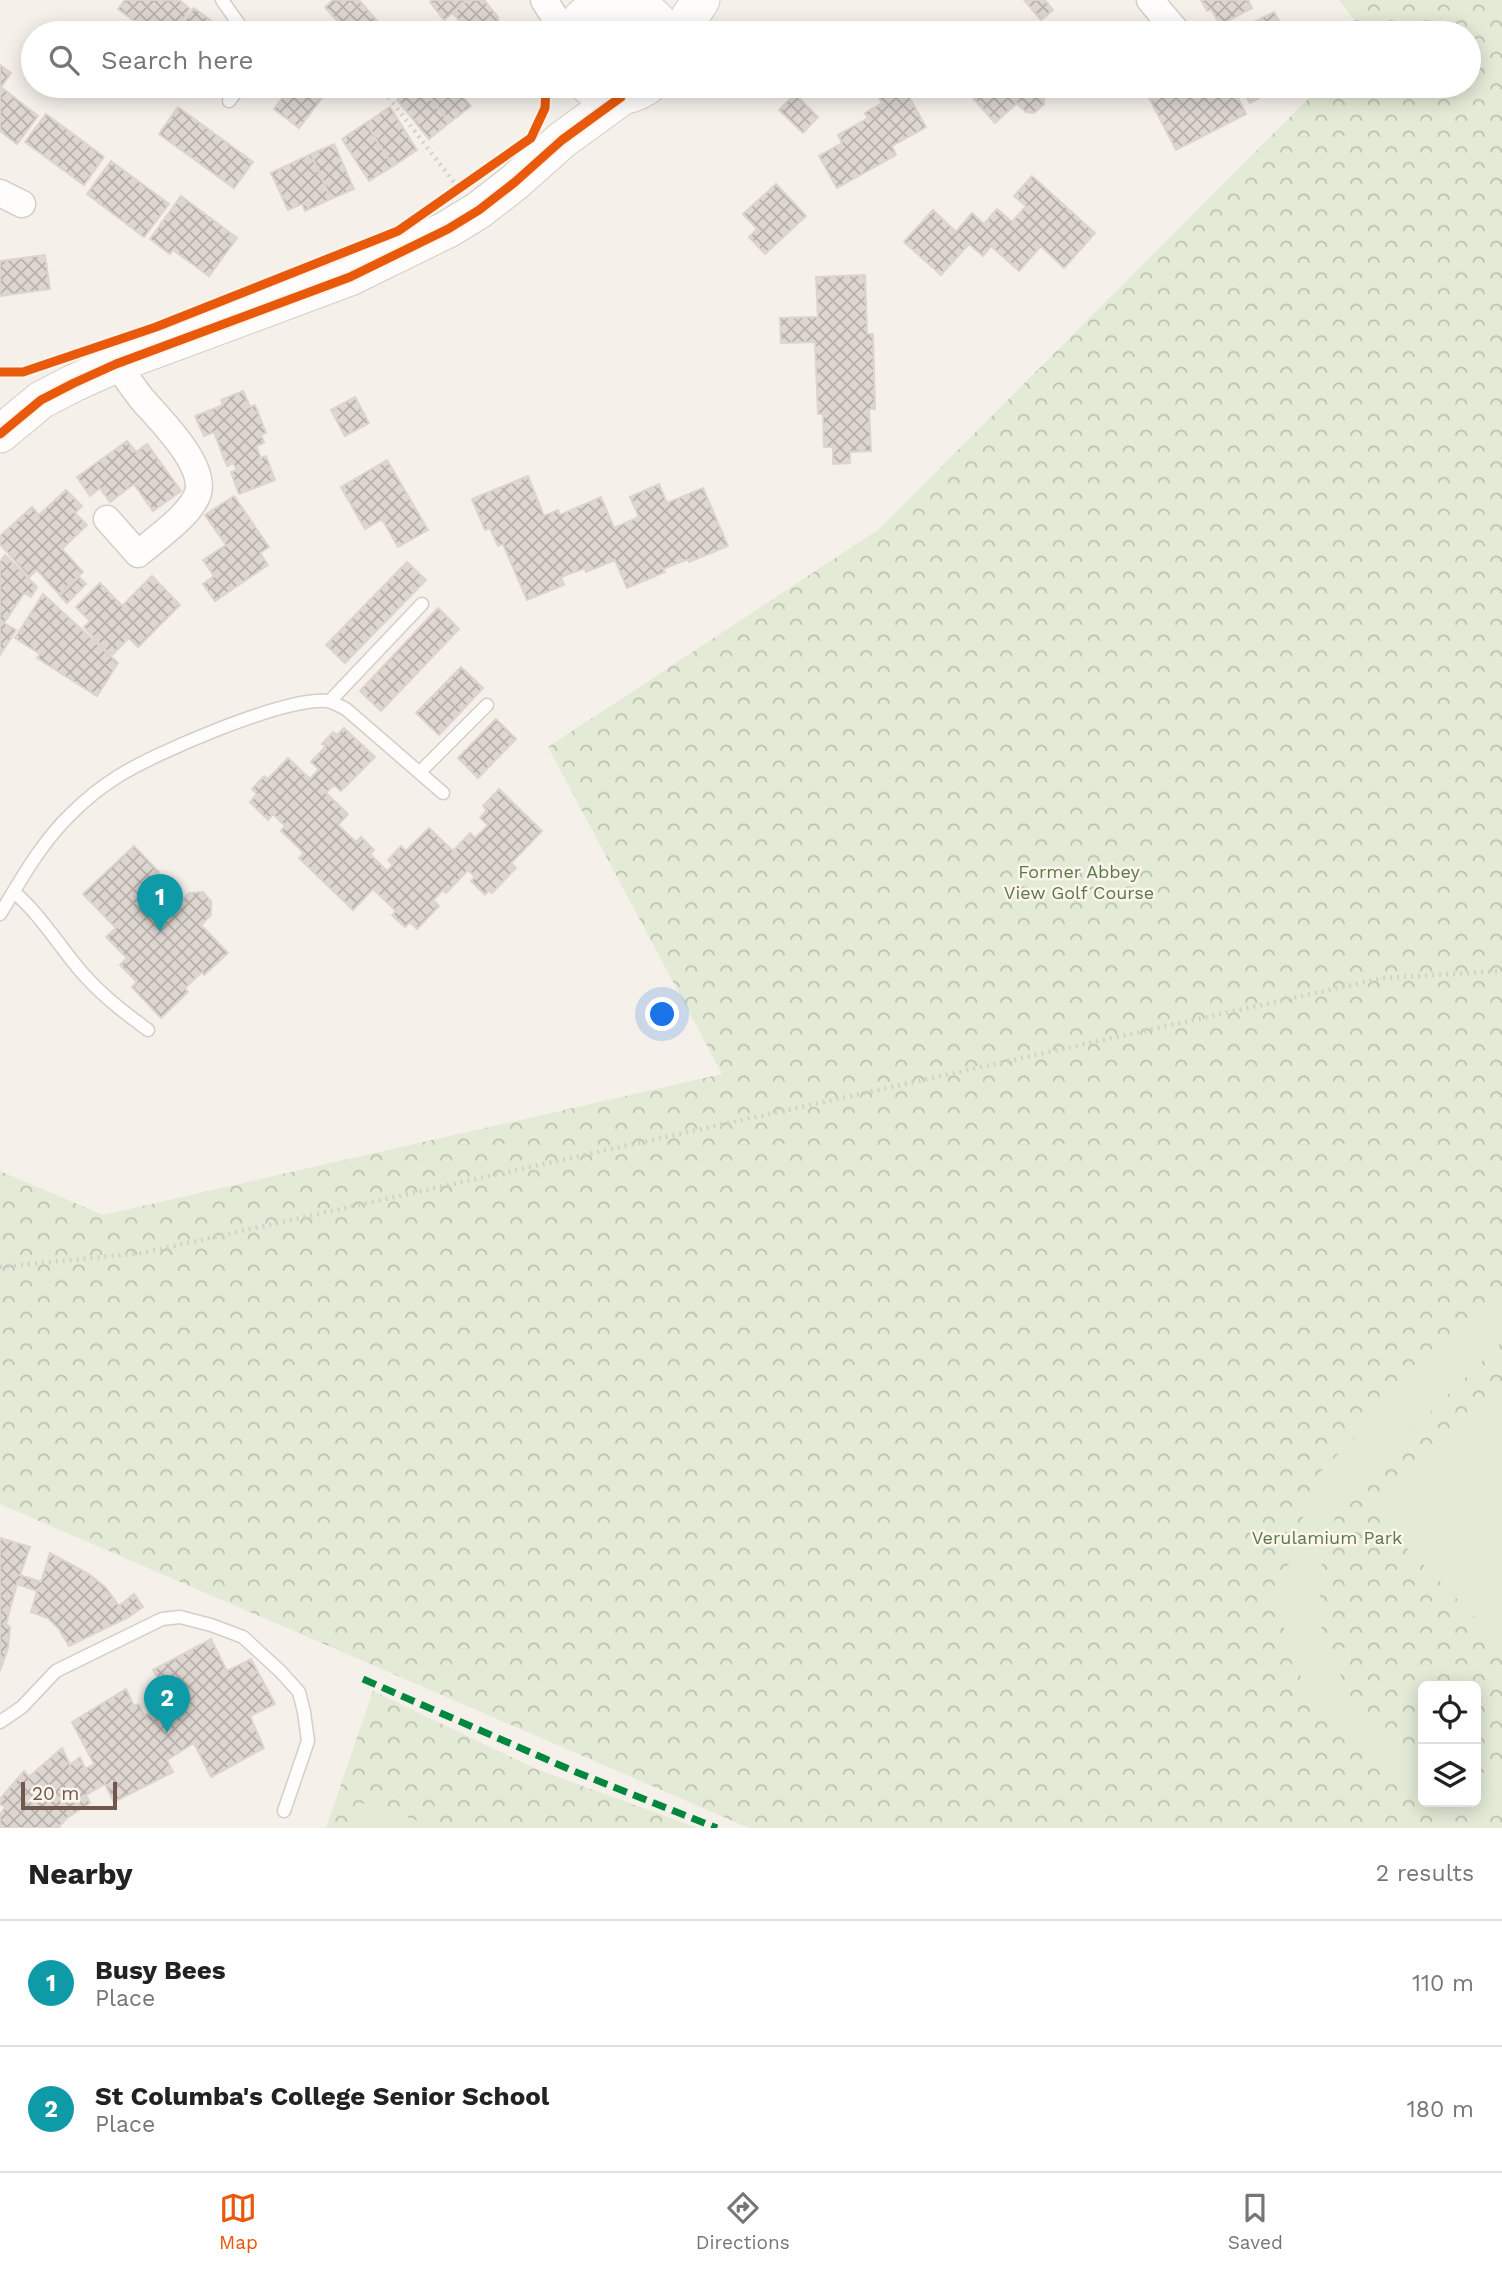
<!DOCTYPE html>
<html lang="en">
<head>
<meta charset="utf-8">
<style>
	:root { --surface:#fff; --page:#f6f6f6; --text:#222; --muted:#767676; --line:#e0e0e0; --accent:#ea580c }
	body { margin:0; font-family:"Work Sans",sans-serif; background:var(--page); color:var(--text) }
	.controls { position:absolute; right:21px; bottom:21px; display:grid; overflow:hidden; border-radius:10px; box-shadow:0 4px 18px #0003 }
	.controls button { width:63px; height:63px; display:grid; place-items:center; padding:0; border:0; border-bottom:2px solid var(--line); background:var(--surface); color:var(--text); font:35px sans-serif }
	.scale { position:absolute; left:21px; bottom:18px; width:96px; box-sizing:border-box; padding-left:7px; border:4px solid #6f594e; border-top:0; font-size:19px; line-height:24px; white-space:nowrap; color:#6f594e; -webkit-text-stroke:5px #fcf5ec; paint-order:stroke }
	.you { position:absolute; left:663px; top:1015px; width:24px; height:24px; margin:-18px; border:5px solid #fff; border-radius:50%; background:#1a73e8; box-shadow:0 0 0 10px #1a73e833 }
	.badge { display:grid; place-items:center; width:46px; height:46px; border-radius:50%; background:var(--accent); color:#fff; font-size:23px; font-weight:700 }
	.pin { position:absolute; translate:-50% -58px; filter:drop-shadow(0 2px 4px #0008) }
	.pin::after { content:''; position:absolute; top:37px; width:24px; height:21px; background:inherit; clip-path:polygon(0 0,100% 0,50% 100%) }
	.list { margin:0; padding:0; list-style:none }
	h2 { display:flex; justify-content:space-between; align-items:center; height:91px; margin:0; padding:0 28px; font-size:30px }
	h2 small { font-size:23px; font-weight:400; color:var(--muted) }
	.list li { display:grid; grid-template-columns:46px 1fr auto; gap:21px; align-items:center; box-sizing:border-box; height:126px; padding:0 28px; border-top:2px solid var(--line) }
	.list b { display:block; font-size:26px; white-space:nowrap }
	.list p { margin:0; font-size:23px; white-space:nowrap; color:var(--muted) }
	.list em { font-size:23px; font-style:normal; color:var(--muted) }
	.icon { flex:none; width:38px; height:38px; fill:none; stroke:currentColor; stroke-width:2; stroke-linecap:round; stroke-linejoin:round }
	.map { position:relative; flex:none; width:1502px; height:1828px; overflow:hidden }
	.search { position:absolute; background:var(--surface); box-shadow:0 4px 18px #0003; left:21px; right:21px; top:21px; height:77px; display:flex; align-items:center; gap:18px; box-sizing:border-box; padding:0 24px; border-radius:38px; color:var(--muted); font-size:26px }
	.sheet { height:343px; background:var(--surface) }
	nav { display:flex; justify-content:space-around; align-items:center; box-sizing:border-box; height:98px; border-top:2px solid var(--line); background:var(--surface); font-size:19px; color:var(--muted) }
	nav a { display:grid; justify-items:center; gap:4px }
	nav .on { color:var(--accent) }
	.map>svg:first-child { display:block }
	.park { fill:url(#park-crowns); fill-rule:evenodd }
	.pitch { fill:#e3ead6 }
	.building { fill:url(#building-cross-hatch); stroke:#ddd4cd; stroke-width:2 }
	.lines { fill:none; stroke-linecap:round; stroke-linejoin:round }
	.lane-casing { stroke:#d4cdc8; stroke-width:15 }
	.street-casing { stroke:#d4cdc8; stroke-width:29 }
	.secondary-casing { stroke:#d4cdc6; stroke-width:39 }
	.path { stroke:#d5d0cb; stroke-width:4.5; stroke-dasharray:2 5; stroke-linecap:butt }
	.lane { stroke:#fefdfc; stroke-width:12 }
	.street { stroke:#fefdfc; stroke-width:26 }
	.secondary { stroke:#fefdfc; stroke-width:37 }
	.quiet { stroke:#00873e; stroke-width:7; stroke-dasharray:14 7; stroke-linecap:butt }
	.cycleway-casing { stroke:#fcf5ec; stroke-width:13 }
	.cycleway { stroke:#e8590c; stroke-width:9 }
	.labels { text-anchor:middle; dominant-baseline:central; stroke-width:5; stroke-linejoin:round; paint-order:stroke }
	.park-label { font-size:18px; fill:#5a794b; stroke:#fcf5ec }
</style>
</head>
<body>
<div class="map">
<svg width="1502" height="1828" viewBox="0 0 1502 1828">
	<defs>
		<pattern id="park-crowns" width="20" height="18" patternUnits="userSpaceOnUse" patternTransform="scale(1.75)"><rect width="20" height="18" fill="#e3ead6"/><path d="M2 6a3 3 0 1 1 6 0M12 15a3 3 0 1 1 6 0" fill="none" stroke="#bcc1b0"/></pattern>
		<pattern id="building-cross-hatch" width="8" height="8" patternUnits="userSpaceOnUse" patternTransform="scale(1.75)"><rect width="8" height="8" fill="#ded6d0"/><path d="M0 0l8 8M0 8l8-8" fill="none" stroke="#b8b1ab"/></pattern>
	</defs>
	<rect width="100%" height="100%" fill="#f5f0ea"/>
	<path class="park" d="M1339,0H1502V1828H749L0,1504V1171L103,1215L722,1074L548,747L878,530L1321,86H1469V33H1364ZM1423,1686H1476V1802H1423Z
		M373,1691L536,1769L698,1828H326Z"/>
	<path class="pitch" d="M1502,1290V1342L1340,1500L1321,1567L1320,1598L1322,1635L1354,1705L1373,1726L1404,1750L1423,1757V1794L1414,1792L1342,1738L1300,1675L1276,1605L1316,1476Z
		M1502,1382V1645L1371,1511Z
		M1476,1772L1502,1774V1813L1497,1814L1452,1802H1476Z
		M359,1802L441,1828H350Z"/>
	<path class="building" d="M125,0H179L190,9L173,33H151L118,9Z
		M333,0H359L388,33H348L325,7Z
		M433,0H467L444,20L430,2Z
		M467,0H484L498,17L497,33H464V27L453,13Z
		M1024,0H1045L1053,10L1041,20Z
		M1201,0H1248L1252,8L1220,25L1211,9L1207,11Z
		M194,8L225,31L223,33H176Z
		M1274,12L1286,33H1248L1244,27Z
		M0,65L11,73L1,87L38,116L17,144L0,131Z
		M291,86H323L328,90L299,128L274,109Z
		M414,86H420L450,122L429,139L397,100Z
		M420,86H454L471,106L450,122Z
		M901,86H903L926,127L892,146L896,155L837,188L819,156L842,143L838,135L868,118L865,113L882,103L879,98Z
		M973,86H1038L1036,87L1044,96V104L1034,113L1026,112L1017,103L995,123L967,91Z
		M1143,86H1180L1184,93L1198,86H1232L1246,114L1176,150Z
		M1240,86H1267L1270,92L1250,103Z
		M795,94L818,117L803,133L779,110Z
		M178,107L253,162L234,188L159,134Z
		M390,107L417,150L393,166L366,123Z
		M46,114L104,157L84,185L25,142Z
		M366,123L393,166L369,181L342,139Z
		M334,144L354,189L331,199L311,154Z
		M311,154L331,199L305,211L302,204L288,210L271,173Z
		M111,161L169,204L144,237L87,194Z
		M1032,176L1095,233L1064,268L1041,246L1019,271L991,246L983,256L969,244L941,275L904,242L933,210L956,232L972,213L984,224L997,209L1012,222L1026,206L1014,196Z
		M776,184L806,216L765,254L749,237L757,229L743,214Z
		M181,196L237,238L209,276L173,250L170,254L150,239Z
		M45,255L50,289L0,296V261Z
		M865,275L867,334H873L875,409H869L871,451L850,452V463L833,464V447H824L823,414H818L815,342L781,343L780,318L818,317L816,277Z
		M243,391L250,407L255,405L266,433L261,434L264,443L256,446L261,458L266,456L275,480L239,494L231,472L237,470L233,463L227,466L214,432L204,436L195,416L223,405L221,400Z
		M355,397L369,423L345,436L331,410Z
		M127,441L136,452L147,444L181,491L153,511L134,484L110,502L100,488L90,496L77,477Z
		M387,460L428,530L398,547L382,519L365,529L341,487Z
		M528,476L544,516L558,510L560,515L601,497L614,528L639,517L630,497L659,484L667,503L703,488L728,546L689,562L688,559L663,569L665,572L627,588L615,560L586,572L585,568L561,577L564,585L527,600L503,544L498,546L490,528L485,530L472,499Z
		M66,490L82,506L75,513L87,525L62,549L83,572L59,594L37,570L29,577L0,544V536L32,507L39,515Z
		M234,496L269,547L260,553L268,565L215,601L203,584L214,576L203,560L226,545L205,515Z
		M5,555L37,587L31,597L24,593L4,623L16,630L0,655V562Z
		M407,562L426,580L345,663L326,645Z
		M152,576L180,605L138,647L129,638L111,656L84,627L90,621L76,607L100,583L122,606Z
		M79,577L86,584L67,603L60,596Z
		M43,594L118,663L97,696L37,658L40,654L15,638Z
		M438,608L459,629L381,711L360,691Z
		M461,667L483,688L439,735L416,713Z
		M496,719L516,739L478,778L458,758Z
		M344,728L375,757L341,791L334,785L326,793L348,814L338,825L356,842L361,837L374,850L370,854L387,871L393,865L388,860L401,846L406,851L429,828L453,851L470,833L475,838L488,825L480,818L487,810L483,806L499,789L542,831L511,863L516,868L492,893L489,890L485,895L471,881L475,877L468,870L446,893L443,890L433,900L439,906L417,929L410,922L405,927L392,915L396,911L373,889L353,910L299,858L304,853L281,831L285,826L273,814L268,820L250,802L257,794L252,789L264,776L268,779L288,758L310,779L319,769L311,762L326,746L322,744L333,732L337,735Z
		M134,846L159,872L152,879L177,905L189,893L203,892L211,901V915L201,925L228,953L204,975L202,972L185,988L188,992L161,1018L132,987L137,982L120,965L127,958L106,937L116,928L83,894Z
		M0,1538L30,1547L20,1575L41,1582L50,1553L89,1574L106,1588L119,1606L134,1594L143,1607L127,1618L69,1646L59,1629L48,1618L31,1612L37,1591L17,1584L6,1624L10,1627L8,1648L0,1671Z
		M211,1639L227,1671L251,1659L275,1704L250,1716L264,1748L211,1777L194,1743L167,1760L173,1772L114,1802L105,1784L86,1795L90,1803L67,1818L58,1828H0V1815L5,1807L0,1804V1799L24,1771L29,1777L62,1748L70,1765L80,1757L85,1769L94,1764L72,1722L126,1689L134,1706L139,1704L144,1716L171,1702L153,1670Z"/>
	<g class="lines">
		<g class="lane-casing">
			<path id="lane" d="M222,0L245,33
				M229,101L241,86
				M330,701L422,604
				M420,772L487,705
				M14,892C42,916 60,948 85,976C104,997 125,1013 148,1030
				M0,914C22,878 41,843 71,814C84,801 101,787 117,777C154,753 285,697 327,701C333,702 340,706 346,709L443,793
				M0,1722L22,1707L56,1671L162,1619L180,1617L211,1625L243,1637L281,1672L299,1692L304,1712L308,1741L284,1811"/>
		</g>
		<g class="street-casing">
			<path id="street" d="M544,0L565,33
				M1150,0L1178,33
				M0,193L22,204
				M107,519L138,554C155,539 191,515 198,493C206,464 159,419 142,399C133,388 125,375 116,364"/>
		</g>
		<g class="secondary-casing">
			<path id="secondary" d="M574,33C576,21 585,14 595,9C623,0 652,5 665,33
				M679,33L701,0
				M589,86C610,99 627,99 647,86
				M0,434L41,400L74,383L116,364L350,277L448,229L479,210L515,182L562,140L621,97"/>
		</g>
		<path class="path" d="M380,86L456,185
			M0,1267L142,1253L1383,978L1502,971"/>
		<use href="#lane" class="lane"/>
		<use href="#street" class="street"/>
		<use href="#secondary" class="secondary"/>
		<path class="quiet" d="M363,1679L571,1770L717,1828"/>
		<g class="cycleway-casing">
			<path id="cycleway" d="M0,372H23L156,327L398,231L531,138L545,108L546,86
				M0,434L41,400L74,383L116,364L350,277L448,229L479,210L515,182L562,140L621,97"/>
		</g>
		<use href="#cycleway" class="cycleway"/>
	</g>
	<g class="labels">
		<g class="park-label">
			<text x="1079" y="871">Former Abbey<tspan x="1079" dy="21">View Golf Course</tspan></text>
			<text x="1327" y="1537">Verulamium Park</text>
		</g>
	</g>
</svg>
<div class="controls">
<button><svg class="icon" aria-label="locate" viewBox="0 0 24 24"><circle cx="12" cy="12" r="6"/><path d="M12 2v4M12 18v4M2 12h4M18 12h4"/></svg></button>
<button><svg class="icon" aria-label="layers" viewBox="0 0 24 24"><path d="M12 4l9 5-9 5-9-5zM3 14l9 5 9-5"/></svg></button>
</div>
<div class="scale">20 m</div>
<div class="you"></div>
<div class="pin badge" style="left:160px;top:932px;background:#0f9aa8">1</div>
<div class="pin badge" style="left:167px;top:1733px;background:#0f9aa8">2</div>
<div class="search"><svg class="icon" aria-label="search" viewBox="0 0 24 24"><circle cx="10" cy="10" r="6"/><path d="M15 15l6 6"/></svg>Search here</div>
</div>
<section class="sheet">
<h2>Nearby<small>2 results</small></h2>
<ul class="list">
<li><span class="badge" style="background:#0f9aa8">1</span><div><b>Busy Bees</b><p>Place</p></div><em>110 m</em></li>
<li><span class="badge" style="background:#0f9aa8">2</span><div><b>St Columba's College Senior School</b><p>Place</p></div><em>180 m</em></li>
</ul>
</section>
<nav>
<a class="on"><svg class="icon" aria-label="map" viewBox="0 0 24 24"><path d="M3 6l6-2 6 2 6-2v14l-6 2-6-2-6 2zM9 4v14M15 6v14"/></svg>Map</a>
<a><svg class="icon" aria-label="directions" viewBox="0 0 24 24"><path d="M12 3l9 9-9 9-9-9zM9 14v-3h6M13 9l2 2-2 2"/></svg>Directions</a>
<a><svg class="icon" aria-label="saved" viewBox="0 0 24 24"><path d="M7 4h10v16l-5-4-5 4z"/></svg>Saved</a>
</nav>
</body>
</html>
